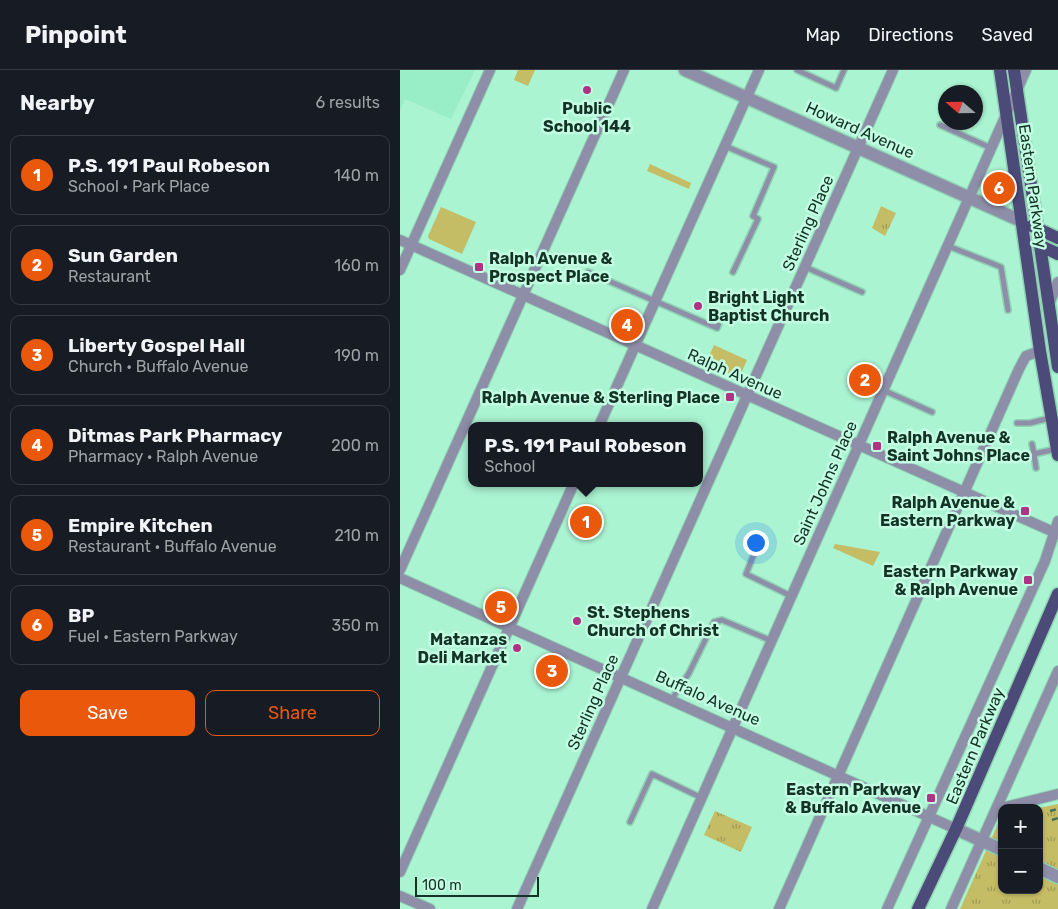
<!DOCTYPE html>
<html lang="en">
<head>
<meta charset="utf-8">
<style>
	:root { --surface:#171b24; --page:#20242c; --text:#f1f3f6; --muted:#9ea1a6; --line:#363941; --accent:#ea580c }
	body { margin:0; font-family:Rubik,sans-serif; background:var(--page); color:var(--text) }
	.controls { position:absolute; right:15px; bottom:15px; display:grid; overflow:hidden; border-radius:10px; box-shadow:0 1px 4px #0004 }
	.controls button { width:45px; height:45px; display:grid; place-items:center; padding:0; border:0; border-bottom:1px solid var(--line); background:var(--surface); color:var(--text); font:25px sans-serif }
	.compass { position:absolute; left:538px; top:15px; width:45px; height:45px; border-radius:50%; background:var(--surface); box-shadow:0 1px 4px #0004; rotate:290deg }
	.scale { position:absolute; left:15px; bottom:12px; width:124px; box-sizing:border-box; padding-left:5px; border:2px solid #143326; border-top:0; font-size:14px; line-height:18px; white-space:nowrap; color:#143326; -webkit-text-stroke:4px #c3fee2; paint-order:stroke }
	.you { position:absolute; left:355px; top:472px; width:18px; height:18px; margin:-12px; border:4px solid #fff; border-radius:50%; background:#1a73e8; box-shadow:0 0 0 8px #1a73e833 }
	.badge { display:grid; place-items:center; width:32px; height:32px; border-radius:50%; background:var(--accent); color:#fff; font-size:16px; font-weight:700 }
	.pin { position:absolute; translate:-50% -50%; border:2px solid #fff; box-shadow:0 1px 5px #0006 }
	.popup { position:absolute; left:68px; top:352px; width:235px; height:65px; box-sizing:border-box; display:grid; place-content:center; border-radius:10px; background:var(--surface); filter:drop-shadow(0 1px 4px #0005); font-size:16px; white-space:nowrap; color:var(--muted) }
	.popup b { font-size:19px; color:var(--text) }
	.popup::after { content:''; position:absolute; left:50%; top:100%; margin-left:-10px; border:10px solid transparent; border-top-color:var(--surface) }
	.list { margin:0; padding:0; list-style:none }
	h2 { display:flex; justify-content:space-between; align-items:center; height:65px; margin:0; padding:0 20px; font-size:21px }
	h2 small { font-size:16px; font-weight:400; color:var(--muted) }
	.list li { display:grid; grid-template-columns:32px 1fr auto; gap:15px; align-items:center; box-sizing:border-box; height:80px; margin:0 10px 10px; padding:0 10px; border:1px solid var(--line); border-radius:10px }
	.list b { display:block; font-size:19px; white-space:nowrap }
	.list p { margin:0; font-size:16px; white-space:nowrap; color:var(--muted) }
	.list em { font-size:16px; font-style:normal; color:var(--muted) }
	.actions { display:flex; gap:10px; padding:15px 20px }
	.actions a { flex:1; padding:11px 0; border:1px solid var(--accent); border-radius:10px; text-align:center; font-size:18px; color:var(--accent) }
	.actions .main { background:var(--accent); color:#fff }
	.map { position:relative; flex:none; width:658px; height:839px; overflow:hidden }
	header { display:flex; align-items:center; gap:30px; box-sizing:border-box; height:70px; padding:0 25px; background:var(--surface); border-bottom:1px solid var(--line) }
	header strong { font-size:24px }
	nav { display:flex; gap:28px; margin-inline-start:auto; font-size:18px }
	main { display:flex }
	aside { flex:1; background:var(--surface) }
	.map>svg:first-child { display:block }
	.built { fill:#99edc7 }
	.grass { fill:url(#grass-tufts) }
	.garden { fill:#c5bd65 }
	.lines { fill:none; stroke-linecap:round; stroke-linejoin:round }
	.service-casing { stroke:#8fd1b3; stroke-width:8 }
	.minor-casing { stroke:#8fd1b3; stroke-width:12 }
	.tertiary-casing { stroke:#8fd1b3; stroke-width:15 }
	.primary-casing { stroke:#8fd1b3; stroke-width:15 }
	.service { stroke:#8e8ea9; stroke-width:5 }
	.minor { stroke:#8e8ea9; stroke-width:10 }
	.tertiary { stroke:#8e8ea9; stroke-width:12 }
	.primary { stroke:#4c4a78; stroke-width:12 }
	.rail { stroke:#43705c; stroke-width:2.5; stroke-dasharray:6 6; stroke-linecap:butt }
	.poi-dot { fill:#af3385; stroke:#c3fee2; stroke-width:2 }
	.labels { text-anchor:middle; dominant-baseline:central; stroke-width:5; stroke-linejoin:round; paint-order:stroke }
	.poi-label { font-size:16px; font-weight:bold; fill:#143326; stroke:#c3fee2; text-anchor:end }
	.street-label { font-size:16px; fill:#143326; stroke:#c3fee2 }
</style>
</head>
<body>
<header>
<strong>Pinpoint</strong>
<nav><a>Map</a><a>Directions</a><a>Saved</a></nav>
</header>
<main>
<aside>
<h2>Nearby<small>6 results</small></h2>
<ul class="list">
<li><span class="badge">1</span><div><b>P.S. 191 Paul Robeson</b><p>School · Park Place</p></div><em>140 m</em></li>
<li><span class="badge">2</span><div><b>Sun Garden</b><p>Restaurant</p></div><em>160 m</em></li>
<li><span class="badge">3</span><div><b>Liberty Gospel Hall</b><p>Church · Buffalo Avenue</p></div><em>190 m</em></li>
<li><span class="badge">4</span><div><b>Ditmas Park Pharmacy</b><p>Pharmacy · Ralph Avenue</p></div><em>200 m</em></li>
<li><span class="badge">5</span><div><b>Empire Kitchen</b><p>Restaurant · Buffalo Avenue</p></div><em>210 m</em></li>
<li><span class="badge">6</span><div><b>BP</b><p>Fuel · Eastern Parkway</p></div><em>350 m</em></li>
</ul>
<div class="actions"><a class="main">Save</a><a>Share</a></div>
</aside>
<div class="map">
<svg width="658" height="839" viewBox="0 0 658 839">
	<defs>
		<pattern id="grass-tufts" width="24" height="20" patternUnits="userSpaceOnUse" patternTransform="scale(1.25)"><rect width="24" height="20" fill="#c5bd65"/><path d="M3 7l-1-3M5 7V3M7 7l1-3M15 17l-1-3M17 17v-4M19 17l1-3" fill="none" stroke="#9f9a53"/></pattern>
	</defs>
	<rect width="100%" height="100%" fill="#aaf4d2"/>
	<path class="built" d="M0,0H75L51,49L5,29L0,41Z"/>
	<path class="grass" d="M481,136L496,143L485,166L472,158Z
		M658,734V839H560L601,747L602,820H639V738Z
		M315,741L352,757L341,782L304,765Z"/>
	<path class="garden" d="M118,0H135L128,16L114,10Z
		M250,94L291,113L289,119L247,101Z
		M41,137L76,152L62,184L29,169L28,166Z
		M314,275L347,290L339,308L306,293Z
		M435,474L480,482L473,496L433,478Z"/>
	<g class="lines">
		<g class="service-casing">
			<path id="service" d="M397,0L436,18L444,0
				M540,55L591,78
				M325,76L374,97L353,146L358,149L333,202
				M548,176L601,197L608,240
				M405,197L462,222
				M188,202L317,258L322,245
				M483,320L532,342
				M617,353H630L650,348
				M632,374L634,384
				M636,398L634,384L656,379
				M356,479L346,504L391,526
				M272,629L289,603L314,552L322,550L372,571
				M230,752L252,704L302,728"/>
		</g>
		<g class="minor-casing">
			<path id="minor" d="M0,170L658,464
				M0,200L90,0
				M649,234L658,212
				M199,356L359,0
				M0,500L224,0
				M0,508L556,759
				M597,739L658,724
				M0,802L174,413
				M0,826L30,839
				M117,839L493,0
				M252,839L626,0
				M379,839L619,299L626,286L640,281
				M487,839L645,491L658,451
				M551,839L658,601"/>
		</g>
		<g class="tertiary-casing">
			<path id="tertiary" d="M285,0L621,151
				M556,759L602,780
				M639,798L658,807"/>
		</g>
		<g class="primary-casing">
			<path id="primary" d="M600,0L640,281L658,385
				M614,0L658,297
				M632,156L658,168
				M638,173L641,176L658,184
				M518,839L556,759L658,524"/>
		</g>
		<use href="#service" class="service"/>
		<use href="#minor" class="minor"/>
		<use href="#tertiary" class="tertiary"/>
		<use href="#primary" class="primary"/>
		<path class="rail" d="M650,741L658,739
			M652,750L658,748"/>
	</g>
	<g class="poi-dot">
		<circle cx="187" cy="20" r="5"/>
		<rect x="74" y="192" width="10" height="10" rx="2.5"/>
		<circle cx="298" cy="236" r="5"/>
		<rect x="325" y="322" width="10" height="10" rx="2.5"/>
		<rect x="472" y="371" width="10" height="10" rx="2.5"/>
		<rect x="620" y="436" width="10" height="10" rx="2.5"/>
		<rect x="623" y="505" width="10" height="10" rx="2.5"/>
		<circle cx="177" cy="551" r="5"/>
		<circle cx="117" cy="578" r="5"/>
		<rect x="526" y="723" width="10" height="10" rx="2.5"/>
	</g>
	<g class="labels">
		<g class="poi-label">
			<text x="187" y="38" text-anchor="middle">Public<tspan x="187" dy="18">School 144</tspan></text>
			<text x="89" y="188" text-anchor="start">Ralph Avenue &amp;<tspan x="89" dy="18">Prospect Place</tspan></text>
			<text x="308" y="227" text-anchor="start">Bright Light<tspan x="308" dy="18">Baptist Church</tspan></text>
			<text x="320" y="327">Ralph Avenue &amp; Sterling Place</text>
			<text x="487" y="367" text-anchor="start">Ralph Avenue &amp;<tspan x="487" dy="18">Saint Johns Place</tspan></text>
			<text x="615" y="432">Ralph Avenue &amp;<tspan x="615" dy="18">Eastern Parkway</tspan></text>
			<text x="618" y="501">Eastern Parkway<tspan x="618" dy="18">&amp; Ralph Avenue</tspan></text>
			<text x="187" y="542" text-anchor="start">St. Stephens<tspan x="187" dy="18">Church of Christ</tspan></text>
			<text x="107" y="569">Matanzas<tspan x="107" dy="18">Deli Market</tspan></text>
			<text x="521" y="719">Eastern Parkway<tspan x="521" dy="18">&amp; Buffalo Avenue</tspan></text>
		</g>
		<g class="street-label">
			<text transform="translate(460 60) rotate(24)">Howard Avenue</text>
			<text transform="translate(633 116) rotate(82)">Eastern Parkway</text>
			<text transform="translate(408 153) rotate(-66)">Sterling Place</text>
			<text transform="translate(335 304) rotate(24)">Ralph Avenue</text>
			<text transform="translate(425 413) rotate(-66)">Saint Johns Place</text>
			<text transform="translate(308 628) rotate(24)">Buffalo Avenue</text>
			<text transform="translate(193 632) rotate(-66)">Sterling Place</text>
			<text transform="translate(575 676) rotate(-67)">Eastern Parkway</text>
		</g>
	</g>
</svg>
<div class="controls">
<button>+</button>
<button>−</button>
</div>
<svg class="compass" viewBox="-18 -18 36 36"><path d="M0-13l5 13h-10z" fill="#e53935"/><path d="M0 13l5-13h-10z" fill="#9ea1a6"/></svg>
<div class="scale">100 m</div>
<div class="you"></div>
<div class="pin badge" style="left:186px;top:452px">1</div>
<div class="popup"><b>P.S. 191 Paul Robeson</b>School</div>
<div class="pin badge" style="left:465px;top:310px">2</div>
<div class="pin badge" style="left:152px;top:601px">3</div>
<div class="pin badge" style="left:227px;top:255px">4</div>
<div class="pin badge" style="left:101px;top:537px">5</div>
<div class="pin badge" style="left:599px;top:118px">6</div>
</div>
</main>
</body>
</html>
